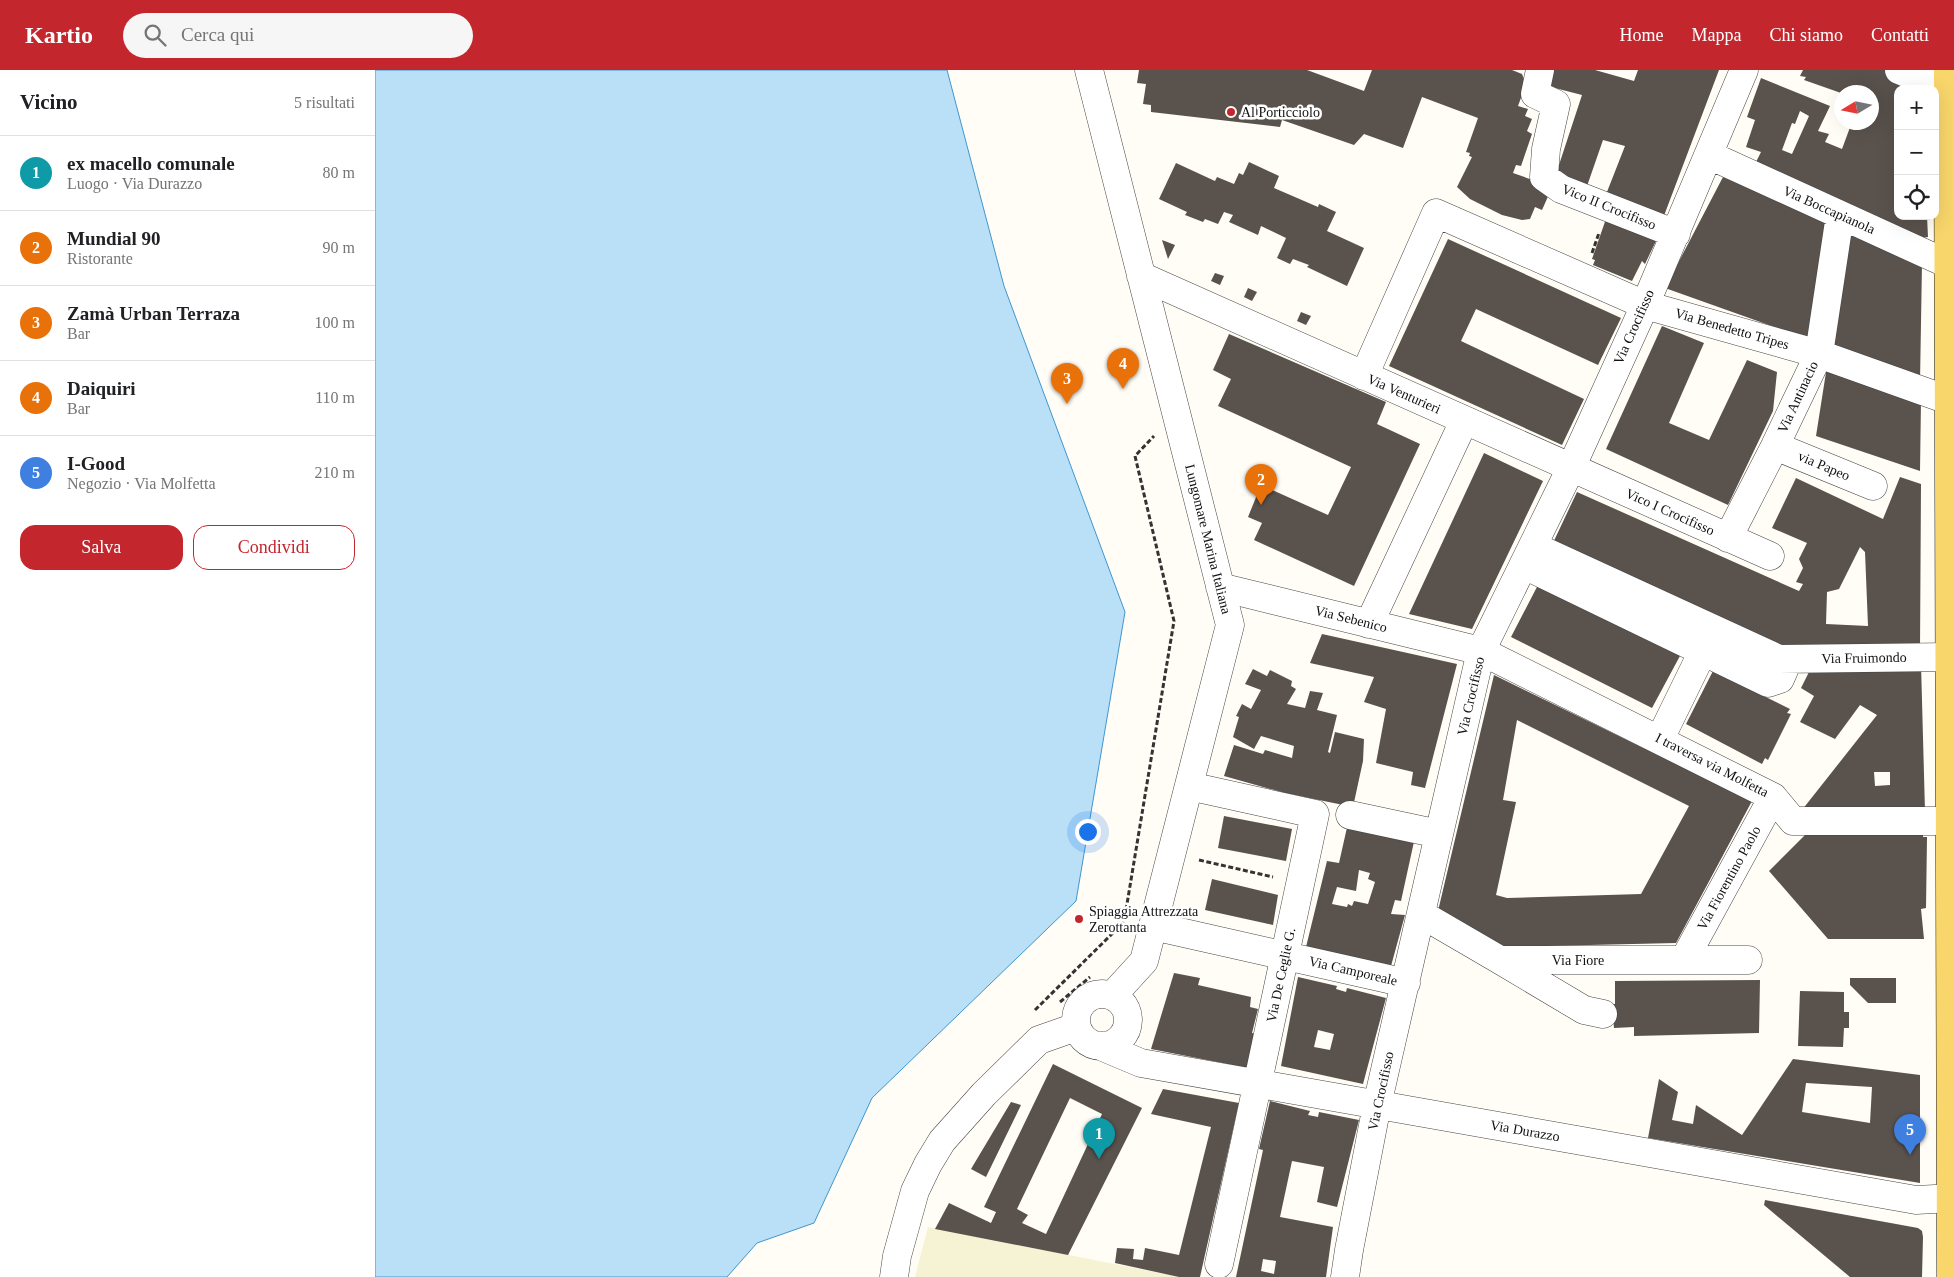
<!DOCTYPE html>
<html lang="it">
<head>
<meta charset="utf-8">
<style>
	:root { --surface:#fff; --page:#f6f6f6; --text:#202124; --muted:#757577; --line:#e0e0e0; --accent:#c4262e }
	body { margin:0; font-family:"Times New Roman",serif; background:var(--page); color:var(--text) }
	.controls { position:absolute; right:15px; top:15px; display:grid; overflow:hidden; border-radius:10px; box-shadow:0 5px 20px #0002 }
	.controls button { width:45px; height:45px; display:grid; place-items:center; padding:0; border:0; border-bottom:1px solid var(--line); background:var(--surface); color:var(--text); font:25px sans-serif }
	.compass { position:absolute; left:1459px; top:15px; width:45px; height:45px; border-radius:50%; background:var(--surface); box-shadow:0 5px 20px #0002; rotate:260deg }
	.you { position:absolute; left:712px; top:761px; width:18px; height:18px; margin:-12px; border:4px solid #fff; border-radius:50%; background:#1a73e8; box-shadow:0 0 0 8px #1a73e833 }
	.badge { display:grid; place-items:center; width:32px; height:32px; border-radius:50%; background:var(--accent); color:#fff; font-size:16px; font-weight:700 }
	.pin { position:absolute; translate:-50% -41px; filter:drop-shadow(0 1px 2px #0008) }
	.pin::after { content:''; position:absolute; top:26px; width:18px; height:15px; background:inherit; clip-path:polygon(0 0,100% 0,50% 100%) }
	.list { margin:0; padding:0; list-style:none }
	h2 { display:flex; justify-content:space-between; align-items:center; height:65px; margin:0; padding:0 20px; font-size:21px }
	h2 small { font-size:16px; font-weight:400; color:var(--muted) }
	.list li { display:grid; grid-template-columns:32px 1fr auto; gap:15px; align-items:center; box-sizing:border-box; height:75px; padding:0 20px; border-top:1px solid var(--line) }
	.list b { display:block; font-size:19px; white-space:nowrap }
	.list p { margin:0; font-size:16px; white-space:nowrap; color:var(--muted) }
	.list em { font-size:16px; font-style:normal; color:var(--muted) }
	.actions { display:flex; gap:10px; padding:15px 20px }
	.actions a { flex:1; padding:11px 0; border:1px solid var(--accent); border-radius:15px; text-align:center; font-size:18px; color:var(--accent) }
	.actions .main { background:var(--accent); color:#fff }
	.icon { flex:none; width:28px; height:28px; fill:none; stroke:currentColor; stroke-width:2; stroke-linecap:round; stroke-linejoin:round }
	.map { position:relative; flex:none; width:1579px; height:1207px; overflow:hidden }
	header { display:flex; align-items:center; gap:30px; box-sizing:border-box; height:70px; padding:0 25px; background:var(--accent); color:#fff }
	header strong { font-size:24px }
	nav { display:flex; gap:28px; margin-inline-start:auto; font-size:18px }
	.search { width:350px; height:45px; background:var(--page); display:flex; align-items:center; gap:12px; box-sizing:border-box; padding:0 18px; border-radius:28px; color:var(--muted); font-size:19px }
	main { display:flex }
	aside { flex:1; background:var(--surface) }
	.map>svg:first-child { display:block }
	.farmland { fill:#f6f3d4 }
	.water { fill:#b9e0f7; stroke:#3f96cf }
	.building { fill:#5a524d; fill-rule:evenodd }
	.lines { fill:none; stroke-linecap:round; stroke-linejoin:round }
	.minor-casing { stroke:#444; stroke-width:29 }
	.major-casing { stroke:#222; stroke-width:29 }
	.path { stroke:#333; stroke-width:3; stroke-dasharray:5 2.5; stroke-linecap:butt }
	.minor { stroke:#fff; stroke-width:28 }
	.major { stroke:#f9d66b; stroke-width:28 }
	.poi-dot { fill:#c4262e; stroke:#fff; stroke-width:2 }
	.labels { text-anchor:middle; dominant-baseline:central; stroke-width:5; stroke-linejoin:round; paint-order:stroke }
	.poi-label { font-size:14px; fill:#111; stroke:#fff; text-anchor:start }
	.street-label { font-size:14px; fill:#111; stroke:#fff }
</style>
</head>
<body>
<header>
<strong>Kartio</strong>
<div class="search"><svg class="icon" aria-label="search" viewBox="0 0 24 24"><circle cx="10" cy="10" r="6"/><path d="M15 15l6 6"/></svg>Cerca qui</div>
<nav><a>Home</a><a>Mappa</a><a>Chi siamo</a><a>Contatti</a></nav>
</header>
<main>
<aside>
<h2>Vicino<small>5 risultati</small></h2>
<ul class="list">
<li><span class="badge" style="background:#0f9aa8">1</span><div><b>ex macello comunale</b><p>Luogo · Via Durazzo</p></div><em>80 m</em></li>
<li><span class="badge" style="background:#e8710a">2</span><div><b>Mundial 90</b><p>Ristorante</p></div><em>90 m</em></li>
<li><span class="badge" style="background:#e8710a">3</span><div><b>Zamà Urban Terraza</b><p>Bar</p></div><em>100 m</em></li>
<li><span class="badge" style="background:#e8710a">4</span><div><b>Daiquiri</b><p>Bar</p></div><em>110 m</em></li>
<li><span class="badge" style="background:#3f7fe0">5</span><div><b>I-Good</b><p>Negozio · Via Molfetta</p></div><em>210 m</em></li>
</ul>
<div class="actions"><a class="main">Salva</a><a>Condividi</a></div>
</aside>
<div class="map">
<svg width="1579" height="1207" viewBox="0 0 1579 1207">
	<rect width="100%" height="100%" fill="#fffdf5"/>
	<path class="farmland" d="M553,1157L805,1207H540Z"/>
	<path class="water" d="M0,0H572L629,216L750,542L701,831L497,1028L439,1153L382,1173L352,1207H0Z"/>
	<path class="building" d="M764,0H932L989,21L997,0H1137L1147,4L1151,14L1143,36L1153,39L1150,46L1157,49L1152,61L1157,64L1146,96L1141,95L1138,103L1169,114L1175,122L1167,140L1160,137L1155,149L1147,150L1127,145L1095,129L1082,117L1097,87L1094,86L1095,83L1091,82L1103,48L1047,27L1028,78L989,64L979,75L907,50L905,57L776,42V35L768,34L771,14L762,13Z
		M1178,0H1220L1259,11L1263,0H1344L1287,151L1230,127L1250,76L1228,70L1211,119L1180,107L1207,25L1172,16Z
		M1428,0H1510L1548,15V19H1523V146H1552L1553,167L1540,169L1380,94L1386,82L1371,77L1380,50L1372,47L1386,8L1455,36L1443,61L1454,64L1450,72L1467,79L1477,52H1496V22L1466,23L1429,10L1431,7L1425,6ZM1425,41L1434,46L1417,84L1407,80L1417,53L1420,54Z
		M874,92L904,106L899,118L943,137L944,134L961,142L952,161L989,178L972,216L932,197L934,195L918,189L915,194L902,188L911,168L886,156L883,165L854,152L858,145L849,142L843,154L830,149L828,152L810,145L812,142L784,129L801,93L840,111L842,107L859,114L864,103L868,105Z
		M1348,107L1454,153L1436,270L1290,218Z
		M1232,146L1277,166L1276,169L1281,171L1270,194L1267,191L1257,211L1218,195L1220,190L1217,189Z
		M1472,162L1547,193L1545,312L1453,279Z
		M1073,169L1246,248L1223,295L1101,239L1086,271L1209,329L1187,375L1014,296Z
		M787,170L800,175L793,189Z
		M840,203L849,206L845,215L836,211Z
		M873,218L882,222L877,231L869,227Z
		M926,242L936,246L931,255L922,251Z
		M1287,256L1329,273L1294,353L1334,370L1372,290L1402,302L1398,341L1353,435L1231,379Z
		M854,264L1011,332L1002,354L1045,374L979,516L879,470L887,453L873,447L886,415L953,445L976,397L843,336L856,309L838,300Z
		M1452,296L1546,330L1545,401L1441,366Z
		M1109,383L1168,411L1097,559L1034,544Z
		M1525,407L1546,414L1545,580L1425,584L1177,475L1202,422L1424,521L1428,514L1421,512L1428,498L1424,489L1432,473L1397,458L1421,408L1508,449ZM1485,477L1490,482L1493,556L1451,554L1452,522L1464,519Z
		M1164,513L1306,584L1277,638L1136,567Z
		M947,564L1082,594L1050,718L1036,715L1038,702L1001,693L1011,639L989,632L999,607L935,593Z
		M1438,594H1546L1550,741L1427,740L1502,645L1485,635L1460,669L1425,652L1439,626L1426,618ZM1499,702H1515V715L1500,716Z
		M878,599L892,606L895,600L917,611L916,616L921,619L912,634L930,638L935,621L948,623L942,640L962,645L953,682L955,683L960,662L989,669L988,691L978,737L910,723L849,706L859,675L888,684L890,680L917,688L919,676L886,666L879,679L858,667L864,647L861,646L867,634L876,639L886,620L870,614Z
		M1338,601L1415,639L1412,643L1416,644L1393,690L1390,688L1387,694L1311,654Z
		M1119,605L1377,731L1301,873L1129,877L1063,841ZM1142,650L1314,736L1266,824L1132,828L1121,825L1141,732L1128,730Z
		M849,746L917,759L911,791L843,778Z
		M973,753L1040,767L1026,831L1020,830L1016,844L1030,845L1016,896L931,877L952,791L964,793ZM984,800L995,803L993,809L1000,812L993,834L979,831L977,836L973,834L972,837L957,834L962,817L981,821Z
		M1548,762V767H1552L1551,838L1546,839L1549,869H1453L1394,801L1430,765Z
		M837,809L903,825L898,855L830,840Z
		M799,903L825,908L823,915L876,927L875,937L883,939L877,963L882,964L878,999L776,979Z
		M923,907L962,916L961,919L971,922L972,918L1011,928L988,1014L906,996ZM943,960L959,964L955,980L939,977Z
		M1475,908H1521V933H1493L1475,915Z
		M1385,910L1384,963L1259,966V957L1239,958L1237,934H1240V911Z
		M1425,921L1469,922V942H1474V958H1469L1468,977L1423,976Z
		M1418,989L1545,1005V1113L1273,1068L1284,1009L1303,1022L1297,1050L1318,1054L1321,1035L1367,1065ZM1431,1013L1497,1017L1495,1053L1427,1042Z
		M678,994L767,1038L693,1185L560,1159L574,1133L616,1153L621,1142L609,1137ZM695,1028L727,1044L671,1164L647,1153L653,1145L642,1139Z
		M788,1019L864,1033L825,1207H804L740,1193L742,1178L759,1179L758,1189L768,1190L770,1178L804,1185L836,1057L776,1044Z
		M895,1031L935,1041L933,1045L943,1047L944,1042L984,1050L962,1137L942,1132L949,1097L917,1091L905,1147L958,1157L951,1207H861L888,1080L884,1079ZM888,1189L901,1191L899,1204L886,1201Z
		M636,1032L646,1035L611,1107L596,1099Z
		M1390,1130L1543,1158L1547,1161L1548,1167L1547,1207H1475L1389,1135Z"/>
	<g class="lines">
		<g class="minor-casing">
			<path id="minor" d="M714,0L855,555L769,891L737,926
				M1165,0L1160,24L1181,34L1171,79L1169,107L1186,119L1301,164
				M1524,0L1573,20
				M1334,85L1573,194
				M766,206L1395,486
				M989,306L1061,143L1270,235L1444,284L1573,330
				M1400,376L1498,416
				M1353,468L1400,376L1444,284L1465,145
				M1149,495L1393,613L1405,609L1409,600L1404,589L1158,476
				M845,517L1106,581L1398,727L1418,751H1575
				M994,554L1089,351
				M1404,589L1574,587
				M1285,669L1328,581
				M814,716L940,744L844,1194
				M975,745L1064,764
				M1046,844L1125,890H1373
				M778,856L1031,913
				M1125,890L1209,940L1228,944
				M1309,890L1398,727
				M701 950a26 26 0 1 1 52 0a26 26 0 1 1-52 0Z
				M728,977L766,993L1541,1130L1579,1128
				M519,1207L522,1186L540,1121L553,1094L567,1071L609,1024L664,970L701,957
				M970,1207L974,1180L1002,1035L1106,581L1196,398L1270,235L1369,0"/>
		</g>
		<g class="major-casing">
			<path id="major" d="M1573,0L1576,1207"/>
		</g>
		<path class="path" d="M1217,183L1224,163
			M824,790L898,807
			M751,840L799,551L760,386L779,366
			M685,932L715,907
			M660,940L749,852"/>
		<use href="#minor" class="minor"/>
		<use href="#major" class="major"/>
	</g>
	<g class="poi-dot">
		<circle cx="856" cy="42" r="5"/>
		<circle cx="704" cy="849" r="5"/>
	</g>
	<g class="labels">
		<g class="poi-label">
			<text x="866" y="42">Al Porticciolo</text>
			<text x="714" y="841">Spiaggia Attrezzata<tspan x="714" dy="16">Zerottanta</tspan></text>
		</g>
		<g class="street-label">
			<text transform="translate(1234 137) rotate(22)">Vico II Crocifisso</text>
			<text transform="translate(1454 140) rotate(24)">Via Boccapianola</text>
			<text transform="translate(1259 257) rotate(-66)">Via Crocifisso</text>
			<text transform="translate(1357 259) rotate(16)">Via Benedetto Tripes</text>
			<text transform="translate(1029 324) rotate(24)">Via Venturieri</text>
			<text transform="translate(1423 327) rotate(-65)">Via Antinacio</text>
			<text transform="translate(1449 396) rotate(23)">via Papeo</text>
			<text transform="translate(1295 442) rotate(24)">Vico I Crocifisso</text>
			<text transform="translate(833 469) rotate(76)">Lungomare Marina Italiana</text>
			<text transform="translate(976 549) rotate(14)">Via Sebenico</text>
			<text transform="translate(1489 588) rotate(-1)">Via Fruimondo</text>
			<text transform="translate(1096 626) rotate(-77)">Via Crocifisso</text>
			<text transform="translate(1337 695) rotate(27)">I traversa via Molfetta</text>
			<text transform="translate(1354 808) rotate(-61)">Via Fiorentino Paolo</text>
			<text x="1203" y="890">Via Fiore</text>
			<text transform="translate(978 901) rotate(13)">Via Camporeale</text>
			<text transform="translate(906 905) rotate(-78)">Via De Ceglie G.</text>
			<text transform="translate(1006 1021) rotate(-78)">Via Crocifisso</text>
			<text transform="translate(1150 1061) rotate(10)">Via Durazzo</text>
		</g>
	</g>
</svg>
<div class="controls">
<button>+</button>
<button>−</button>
<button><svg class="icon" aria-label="locate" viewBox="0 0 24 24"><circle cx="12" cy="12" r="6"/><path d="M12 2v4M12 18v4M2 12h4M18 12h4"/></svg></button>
</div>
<svg class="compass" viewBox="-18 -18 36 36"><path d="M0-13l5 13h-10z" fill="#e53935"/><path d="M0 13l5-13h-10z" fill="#757577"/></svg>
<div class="you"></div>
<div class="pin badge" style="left:724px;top:1089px;background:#0f9aa8">1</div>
<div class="pin badge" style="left:886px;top:435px;background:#e8710a">2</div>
<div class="pin badge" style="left:692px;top:334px;background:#e8710a">3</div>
<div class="pin badge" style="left:748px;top:319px;background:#e8710a">4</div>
<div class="pin badge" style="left:1535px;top:1085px;background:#3f7fe0">5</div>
</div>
</main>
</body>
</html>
